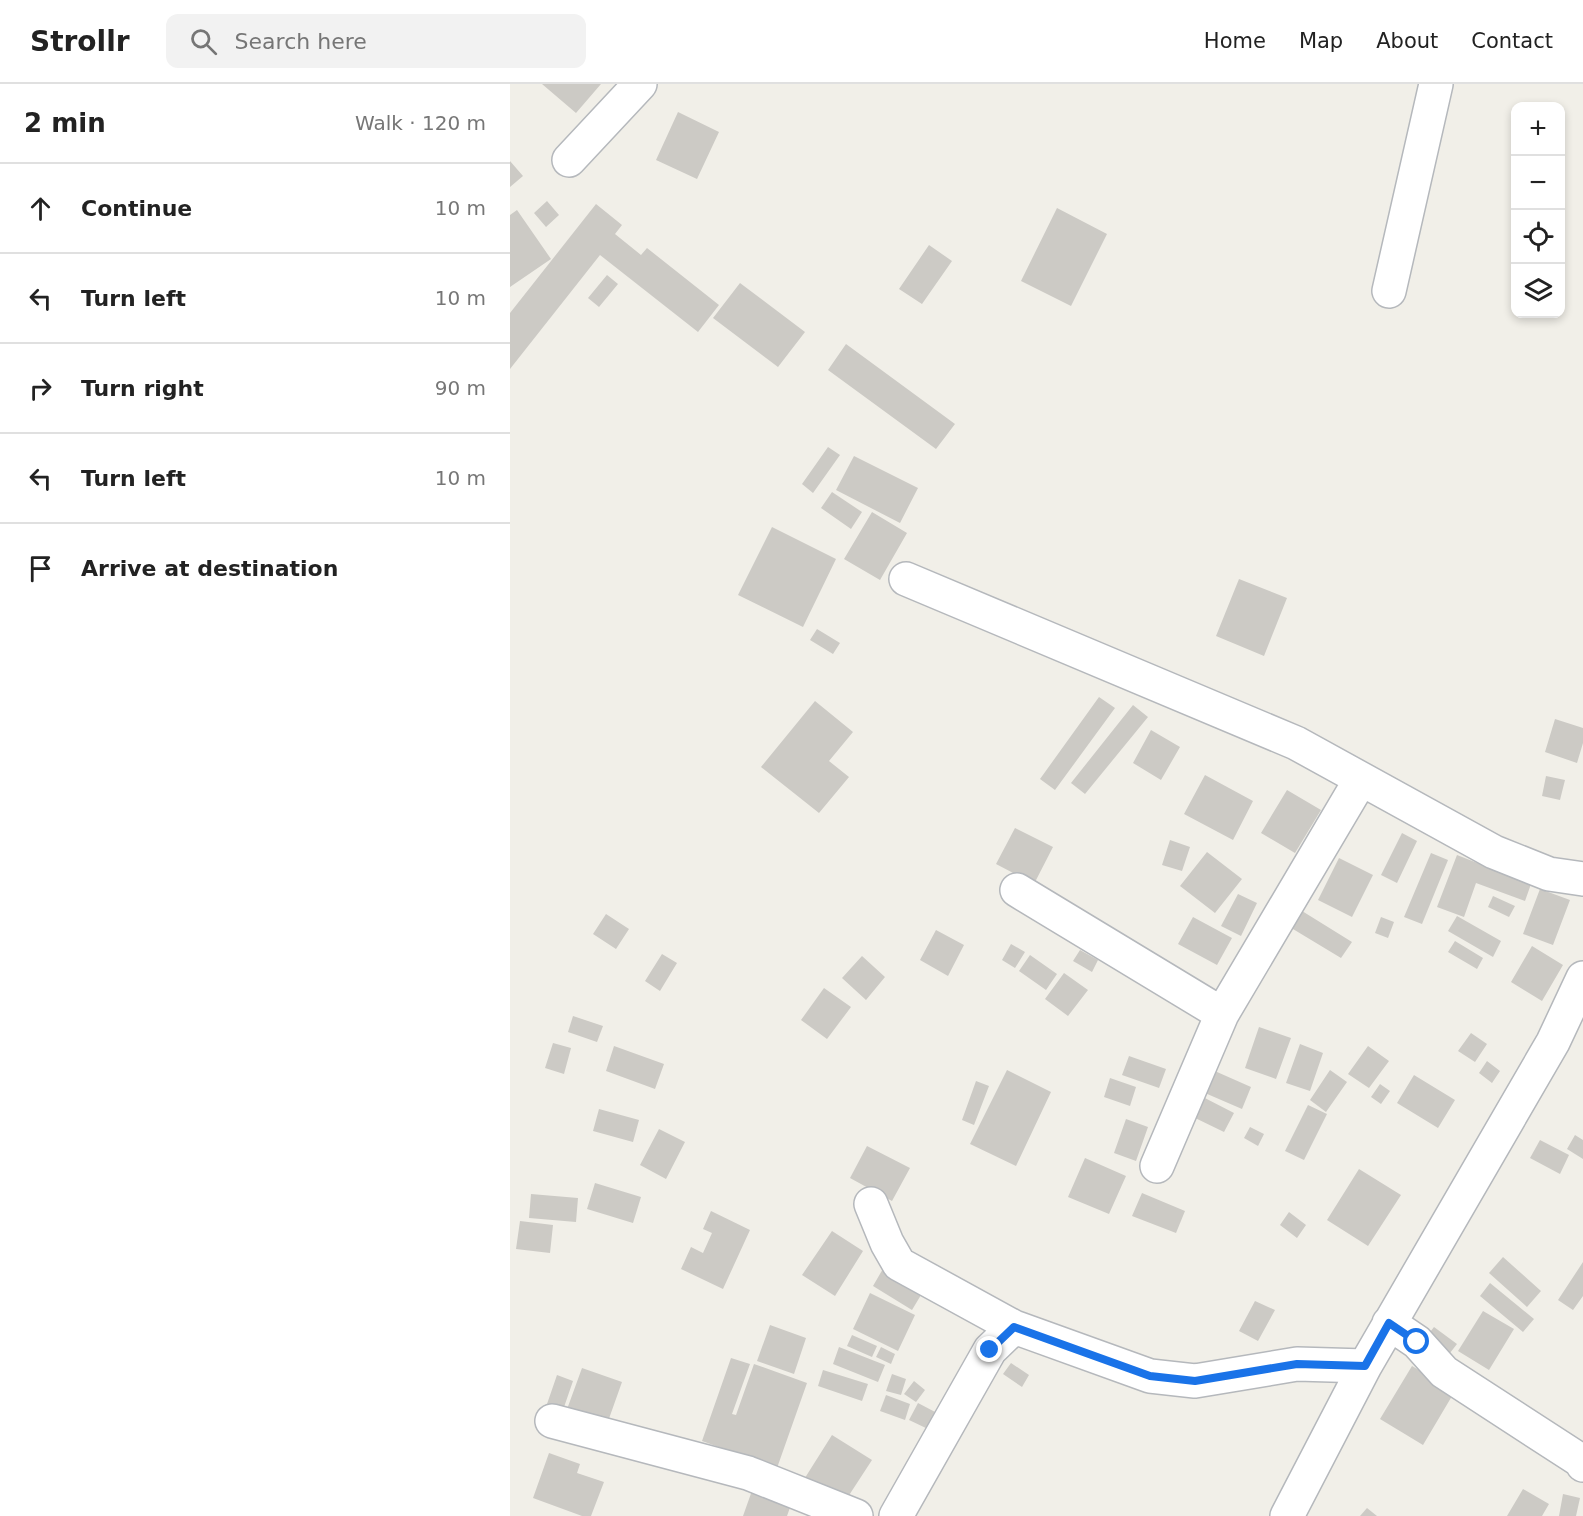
<!DOCTYPE html>
<html lang="en">
<head>
<meta charset="utf-8">
<style>
	:root { --surface:#fff; --page:#f2f2f2; --text:#222; --muted:#767676; --line:#e0e0e0 }
	body { margin:0; font-family:"DejaVu Sans",sans-serif; background:var(--page); color:var(--text) }
	.controls { position:absolute; right:18px; top:18px; display:grid; overflow:hidden; border-radius:12px; box-shadow:0 3px 9px #0003 }
	.controls button { width:54px; height:54px; display:grid; place-items:center; padding:0; border:0; border-bottom:2px solid var(--line); background:var(--surface); color:var(--text); font:30px sans-serif }
	.stop { position:absolute; width:18px; height:18px; margin:-14px; border:4px solid #1a73e8; border-radius:50%; background:#fff }
	.stop.end { background:#1a73e8; border-color:#fff; box-shadow:0 2px 6px #0008 }
	.list { margin:0; padding:0; list-style:none }
	h2 { display:flex; justify-content:space-between; align-items:center; height:78px; margin:0; padding:0 24px; font-size:26px }
	h2 small { font-size:20px; font-weight:400; color:var(--muted) }
	.list li { display:grid; grid-template-columns:39px 1fr auto; gap:18px; align-items:center; box-sizing:border-box; height:90px; padding:0 24px; border-top:2px solid var(--line) }
	.list b { display:block; font-size:22px; white-space:nowrap }
	.list em { font-size:20px; font-style:normal; color:var(--muted) }
	.icon { flex:none; width:33px; height:33px; fill:none; stroke:currentColor; stroke-width:2; stroke-linecap:round; stroke-linejoin:round }
	.map { position:relative; flex:none; width:1073px; height:1432px; overflow:hidden }
	header { display:flex; align-items:center; gap:36px; box-sizing:border-box; height:84px; padding:0 30px; background:var(--surface); border-bottom:2px solid var(--line) }
	header strong { font-size:28px }
	nav { display:flex; gap:33px; margin-inline-start:auto; font-size:21px }
	.search { width:420px; height:54px; background:var(--page); display:flex; align-items:center; gap:15px; box-sizing:border-box; padding:0 21px; border-radius:12px; color:var(--muted); font-size:22px }
	main { display:flex }
	aside { flex:1; background:var(--surface) }
	.map>svg:first-child { display:block }
	.building { fill:#cccac5 }
	.lines { fill:none; stroke-linecap:round; stroke-linejoin:round }
	.minor-casing { stroke:#b5b8bc; stroke-width:36 }
	.minor { stroke:#fff; stroke-width:33 }
	.route { stroke:#1a73e8; stroke-width:8 }
</style>
</head>
<body>
<header>
<strong>Strollr</strong>
<div class="search"><svg class="icon" aria-label="search" viewBox="0 0 24 24"><circle cx="10" cy="10" r="6"/><path d="M15 15l6 6"/></svg>Search here</div>
<nav><a>Home</a><a>Map</a><a>About</a><a>Contact</a></nav>
</header>
<main>
<aside>
<h2>2 min<small>Walk · 120 m</small></h2>
<ul class="list">
<li><svg class="icon" aria-label="ahead" viewBox="0 0 24 24"><path d="M12 20V5M6 11l6-6 6 6"/></svg><div><b>Continue</b></div><em>10 m</em></li>
<li><svg class="icon" aria-label="left" viewBox="0 0 24 24"><path d="M17 20v-9H6M10 6l-5 5 5 5"/></svg><div><b>Turn left</b></div><em>10 m</em></li>
<li><svg class="icon" aria-label="right" viewBox="0 0 24 24"><path d="M7 20v-9h11M14 6l5 5-5 5"/></svg><div><b>Turn right</b></div><em>90 m</em></li>
<li><svg class="icon" aria-label="left" viewBox="0 0 24 24"><path d="M17 20v-9H6M10 6l-5 5 5 5"/></svg><div><b>Turn left</b></div><em>10 m</em></li>
<li><svg class="icon" aria-label="arrive" viewBox="0 0 24 24"><path d="M6 21V4h12l-3 4 3 4H6"/></svg><div><b>Arrive at destination</b></div></li>
</ul>
</aside>
<div class="map">
<svg width="1073" height="1432" viewBox="0 0 1073 1432">
	<rect width="100%" height="100%" fill="#f1efe8"/>
	<path class="building" d="M32,0H91L66,29Z
		M168,28L209,48L187,95L146,76Z
		M0,77L13,92L0,103Z
		M37,117L49,131L36,143L24,129Z
		M86,120L112,141L105,150L131,171L137,164L209,221L188,248L90,171L0,285V229Z
		M547,124L597,150L561,222L511,197Z
		M7,126L41,175L0,203V131Z
		M419,161L442,177L412,220L389,205Z
		M97,191L108,200L89,223L78,214Z
		M230,199L295,248L268,283L203,234Z
		M336,260L445,340L426,365L318,286Z
		M318,363L330,371L303,409L292,400Z
		M344,372L408,404L390,439L326,406Z
		M322,408L352,428L341,445L311,424Z
		M362,428L397,449L370,496L334,475Z
		M262,443L326,475L293,543L228,511Z
		M729,495L777,514L754,572L706,552Z
		M307,545L330,559L323,570L300,556Z
		M589,613L605,624L545,706L530,695Z
		M305,617L343,648L319,677L339,693L309,729L251,683Z
		M623,621L638,633L575,710L561,699Z
		M1045,635L1073,644V659L1067,679L1035,668Z
		M641,646L670,663L651,696L623,679Z
		M695,691L743,717L723,756L674,730Z
		M1036,692L1055,696L1050,716L1032,712Z
		M777,706L811,726L785,769L751,749Z
		M505,744L543,763L524,800L486,780Z
		M892,749L907,757L887,799L871,791Z
		M660,756L680,763L672,787L652,781Z
		M697,768L732,795L705,829L670,802Z
		M921,769L938,776L912,840L894,833Z
		M947,771L1021,800L1015,817L966,799L954,833L927,823Z
		M829,774L863,791L842,833L808,816Z
		M1030,805L1060,816L1043,861L1013,850Z
		M728,810L747,819L731,852L711,842Z
		M983,812L1005,822L999,833L978,823Z
		M784,822L842,858L831,874L773,839Z
		M96,830L119,845L106,865L83,850Z
		M947,832L991,857L983,873L938,847Z
		M683,833L722,854L707,881L668,860Z
		M871,833L884,838L878,854L865,849Z
		M426,846L454,861L438,892L410,876Z
		M945,857L973,874L967,885L938,868Z
		M501,860L515,868L505,884L492,876Z
		M1022,862L1053,881L1032,917L1001,898Z
		M570,866L588,876L582,888L563,877Z
		M152,870L167,879L150,907L135,897Z
		M520,871L547,890L536,906L509,887Z
		M352,872L375,893L356,916L332,894Z
		M554,889L578,906L558,932L535,915Z
		M314,904L341,923L317,955L291,936Z
		M63,932L93,942L87,958L58,948Z
		M749,943L781,954L766,995L735,984Z
		M961,949L977,960L965,978L948,967Z
		M43,959L61,964L54,990L35,984Z
		M790,960L813,969L800,1007L776,999Z
		M104,962L154,980L145,1005L96,987Z
		M858,962L879,977L859,1004L838,990Z
		M619,972L656,985L649,1004L612,991Z
		M977,977L990,987L982,999L969,989Z
		M698,984L741,1003L732,1025L688,1006Z
		M497,986L541,1008L506,1082L460,1060Z
		M820,986L837,998L816,1028L800,1016Z
		M904,991L945,1016L928,1044L887,1019Z
		M600,994L626,1003L620,1022L594,1013Z
		M466,997L479,1002L464,1041L452,1036Z
		M870,1000L880,1007L871,1020L861,1013Z
		M689,1011L724,1029L714,1048L679,1031Z
		M798,1021L817,1030L794,1076L775,1067Z
		M89,1025L129,1036L123,1058L83,1047Z
		M616,1035L638,1043L626,1077L604,1069Z
		M740,1043L754,1050L748,1062L734,1054Z
		M149,1045L175,1058L156,1095L130,1081Z
		M1065,1051L1073,1056V1075L1057,1065Z
		M1030,1056L1059,1071L1050,1090L1020,1074Z
		M357,1062L400,1084L382,1117L340,1094Z
		M575,1074L616,1092L599,1130L558,1113Z
		M849,1085L891,1111L858,1162L817,1136Z
		M85,1099L131,1113L123,1139L77,1125Z
		M632,1109L675,1127L666,1149L622,1132Z
		M21,1110L68,1114L66,1138L19,1134Z
		M201,1127L240,1146L213,1205L171,1185L181,1163L193,1169L202,1149L193,1145Z
		M779,1128L796,1141L787,1154L770,1141Z
		M10,1137L43,1141L40,1169L6,1165Z
		M322,1147L353,1167L325,1212L292,1191Z
		M993,1173L1031,1207L1017,1223L979,1189Z
		M1073,1178V1212L1063,1226L1048,1216Z
		M374,1183L414,1206L402,1226L363,1202Z
		M980,1199L1024,1235L1013,1248L970,1212Z
		M360,1209L405,1231L388,1267L343,1245Z
		M745,1217L765,1226L748,1257L729,1247Z
		M973,1227L1004,1245L979,1286L948,1267Z
		M260,1241L296,1254L284,1290L247,1277Z
		M924,1243L947,1260L936,1274L913,1257Z
		M342,1251L367,1262L362,1273L337,1262Z
		M329,1263L375,1281L368,1298L323,1280Z
		M371,1263L385,1270L381,1280L366,1273Z
		M221,1274L240,1280L222,1330L226,1331L244,1280L297,1299L267,1384L192,1357Z
		M501,1279L519,1291L512,1303L493,1290Z
		M902,1282L945,1307L913,1361L870,1335Z
		M72,1284L112,1298L96,1343L56,1328Z
		M313,1286L358,1300L352,1317L308,1302Z
		M382,1290L396,1295L391,1311L376,1307Z
		M47,1291L63,1297L53,1326L37,1320Z
		M404,1297L415,1306L406,1318L394,1310Z
		M376,1311L400,1320L395,1336L370,1327Z
		M408,1319L427,1329L418,1345L399,1336Z
		M322,1351L362,1376L332,1422L293,1397Z
		M39,1369L70,1380L67,1389L94,1398L81,1432H72L23,1414Z
		M244,1401L283,1415L277,1432H233Z
		M1013,1405L1039,1420L1032,1432H997Z
		M1053,1410L1070,1414L1066,1432H1049Z
		M857,1424L867,1432H850Z"/>
	<g class="lines">
		<g class="minor-casing">
			<path id="minor" d="M59,76L130,0
				M879,207L926,0
				M396,495L786,659L984,768L1039,790L1073,795
				M507,806L712,930
				M647,1082L712,930L851,695
				M361,1120L377,1159L389,1180L504,1243L640,1292L685,1297L787,1280L855,1282
				M879,1239L907,1258L934,1288L1071,1377L1073,1381
				M42,1337L238,1389L346,1432
				M386,1432L480,1266L504,1243
				M777,1432L855,1282L1043,958L1073,894"/>
		</g>
		<use href="#minor" class="minor"/>
	</g>
	<g class="lines">
		<path class="route" d="M480,1266L504,1243L640,1292L685,1297L787,1280L855,1282L879,1239L907,1258"/>
	</g>
</svg>
<div class="controls">
<button>+</button>
<button>−</button>
<button><svg class="icon" aria-label="locate" viewBox="0 0 24 24"><circle cx="12" cy="12" r="6"/><path d="M12 2v4M12 18v4M2 12h4M18 12h4"/></svg></button>
<button><svg class="icon" aria-label="layers" viewBox="0 0 24 24"><path d="M12 4l9 5-9 5-9-5zM3 14l9 5 9-5"/></svg></button>
</div>
<div class="stop" style="left:907px;top:1258px"></div>
<div class="stop end" style="left:480px;top:1266px"></div>
</div>
</main>
</body>
</html>
